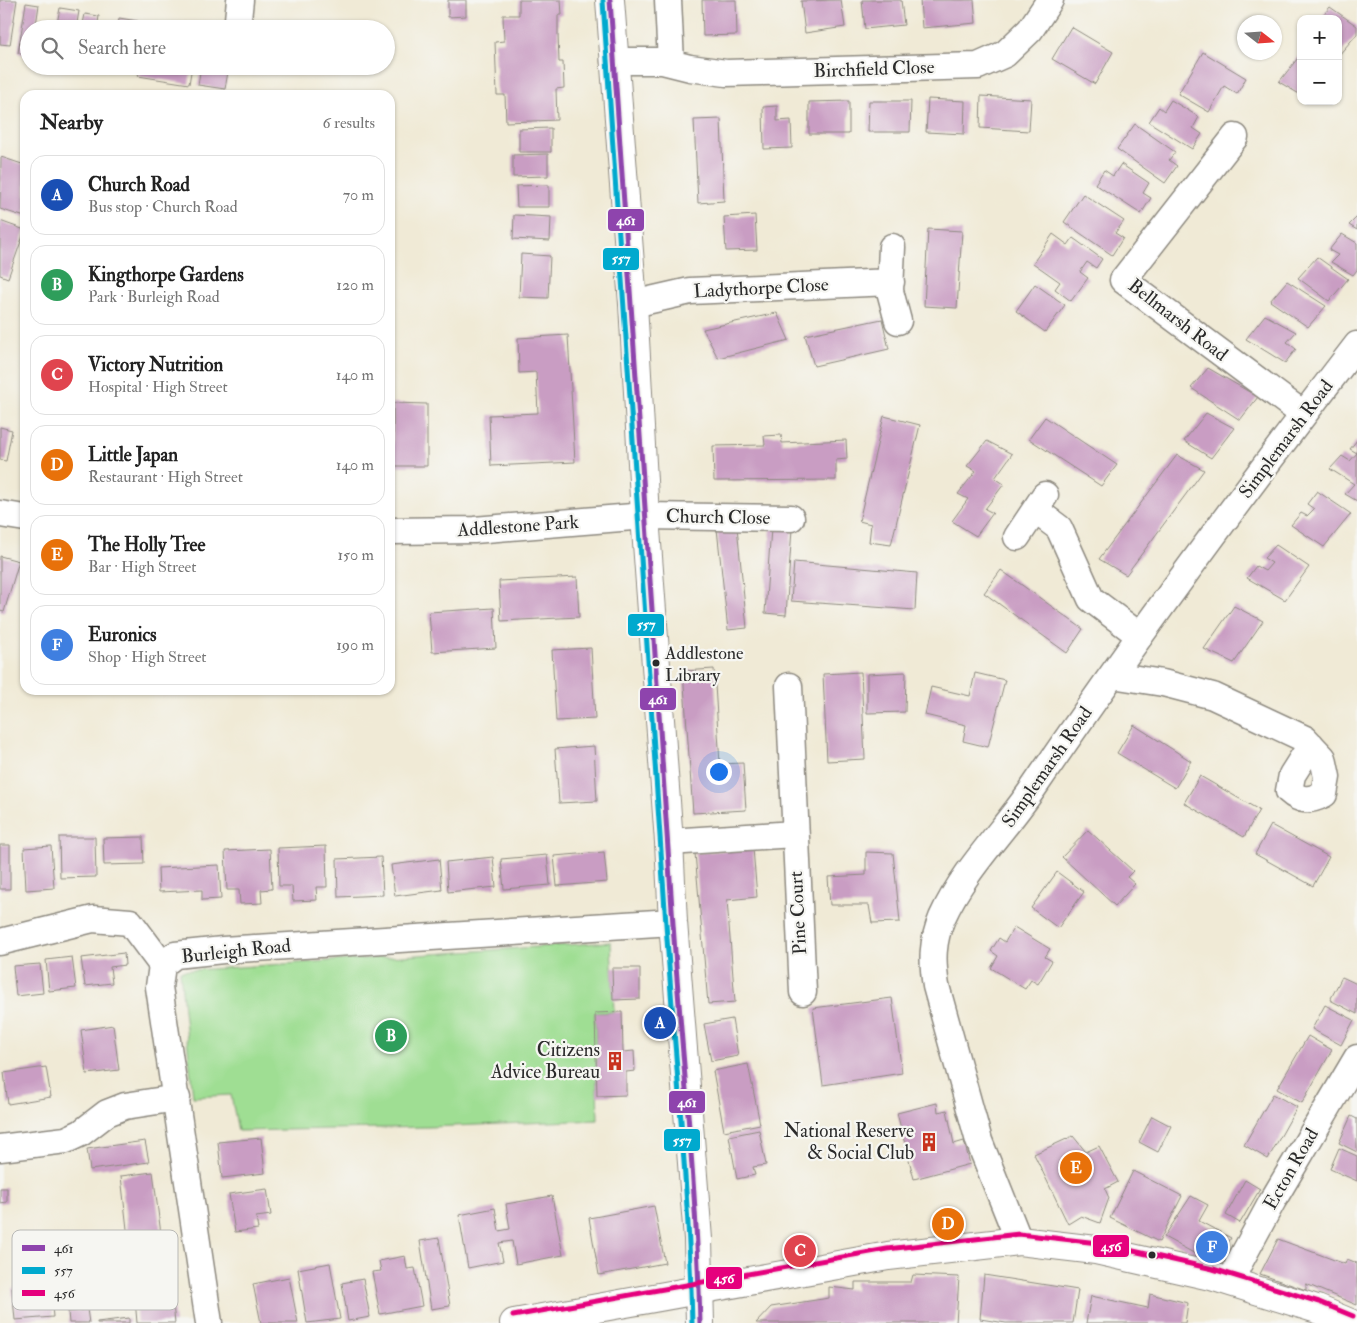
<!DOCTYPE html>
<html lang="en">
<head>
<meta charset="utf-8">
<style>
	:root { --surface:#fff; --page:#f2f2f2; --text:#222; --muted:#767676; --line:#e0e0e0; --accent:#0b8043 }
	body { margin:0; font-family:"IM FELL Double Pica",serif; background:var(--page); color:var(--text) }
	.controls { position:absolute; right:15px; top:15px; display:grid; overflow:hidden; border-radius:10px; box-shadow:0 1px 4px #0004 }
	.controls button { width:45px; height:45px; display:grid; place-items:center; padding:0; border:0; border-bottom:1px solid var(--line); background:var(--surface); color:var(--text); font:25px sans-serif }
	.compass { position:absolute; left:1237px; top:15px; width:45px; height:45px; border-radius:50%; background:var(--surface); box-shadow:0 1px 4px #0004; rotate:107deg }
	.you { position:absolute; left:718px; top:771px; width:18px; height:18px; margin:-12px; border:4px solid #fff; border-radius:50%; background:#1a73e8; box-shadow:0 0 0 8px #1a73e833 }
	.badge { display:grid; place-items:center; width:32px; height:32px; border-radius:50%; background:var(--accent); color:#fff; font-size:16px; font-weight:700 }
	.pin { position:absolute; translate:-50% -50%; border:2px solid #fff; box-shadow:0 1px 5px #0006 }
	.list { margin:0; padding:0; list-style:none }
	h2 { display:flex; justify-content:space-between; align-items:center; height:65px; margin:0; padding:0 20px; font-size:21px }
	h2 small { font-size:16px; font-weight:400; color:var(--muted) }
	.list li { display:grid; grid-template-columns:32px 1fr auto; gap:15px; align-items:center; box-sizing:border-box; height:80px; margin:0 10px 10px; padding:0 10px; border:1px solid var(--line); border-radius:15px }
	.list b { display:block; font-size:19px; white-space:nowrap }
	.list p { margin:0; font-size:16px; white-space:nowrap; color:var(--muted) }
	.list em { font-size:16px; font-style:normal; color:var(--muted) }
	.icon { flex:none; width:28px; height:28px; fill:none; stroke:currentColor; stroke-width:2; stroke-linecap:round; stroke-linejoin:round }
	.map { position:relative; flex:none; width:1357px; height:1323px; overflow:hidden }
	.search { position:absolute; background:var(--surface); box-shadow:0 1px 4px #0004; left:20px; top:20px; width:375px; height:55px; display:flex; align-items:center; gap:12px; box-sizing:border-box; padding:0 18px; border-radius:28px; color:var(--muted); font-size:19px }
	.panel { position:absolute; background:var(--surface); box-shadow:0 1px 4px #0004; left:20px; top:90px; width:375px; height:605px; border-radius:15px }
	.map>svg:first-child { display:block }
	.green { fill:#9fde93; stroke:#65845f }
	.building { fill:#c99dc3 }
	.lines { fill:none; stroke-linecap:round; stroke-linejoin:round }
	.street-casing { stroke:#8e8a80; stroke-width:29 }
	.secondary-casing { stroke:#8e8a80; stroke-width:30 }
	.primary-casing { stroke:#8e8a80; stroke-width:30 }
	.street { stroke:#fff; stroke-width:26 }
	.secondary { stroke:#fff; stroke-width:28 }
	.primary { stroke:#fff; stroke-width:28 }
	.bus-1-casing { stroke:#f6f6f2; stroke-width:9 }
	.bus-2-casing { stroke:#f6f6f2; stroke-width:9 }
	.bus-3-casing { stroke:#f6f6f2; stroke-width:9 }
	.bus-1 { stroke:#8e44ad; stroke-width:5 }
	.bus-2 { stroke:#00a9ce; stroke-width:5 }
	.bus-3 { stroke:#e5007d; stroke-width:5 }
	.bus-dot { fill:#2b2b2b; stroke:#f6f6f2; stroke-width:2 }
	.labels { text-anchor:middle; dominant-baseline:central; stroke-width:4.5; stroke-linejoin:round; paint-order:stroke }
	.bus-label { font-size:18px; fill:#2b2b2b; stroke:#f6f6f2; text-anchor:start }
	.street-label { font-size:19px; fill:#2b2b2b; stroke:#f6f6f2 }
	.poi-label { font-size:19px; fill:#2b2b2b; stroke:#f6f6f2; text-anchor:end }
	.key { fill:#f6f6f2; stroke:#b9b9b6; stroke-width:1 }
	.key-label { font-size:14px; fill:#2b2b2b }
	.line-badge { stroke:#f6f6f2; stroke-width:2 }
	.badge-label { font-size:14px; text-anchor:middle; font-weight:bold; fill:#fff }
</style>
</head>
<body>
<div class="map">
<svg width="1357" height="1323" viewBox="0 0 1357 1323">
	<rect width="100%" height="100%" fill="#f6f6f2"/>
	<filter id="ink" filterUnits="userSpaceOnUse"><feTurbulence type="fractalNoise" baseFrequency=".02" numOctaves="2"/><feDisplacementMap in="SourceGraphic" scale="10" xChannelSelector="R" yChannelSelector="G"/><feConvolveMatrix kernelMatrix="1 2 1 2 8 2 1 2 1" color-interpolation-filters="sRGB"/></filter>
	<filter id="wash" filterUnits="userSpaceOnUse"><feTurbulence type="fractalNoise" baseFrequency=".0096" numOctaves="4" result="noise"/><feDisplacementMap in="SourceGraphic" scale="20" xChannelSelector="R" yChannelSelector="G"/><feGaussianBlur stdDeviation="1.12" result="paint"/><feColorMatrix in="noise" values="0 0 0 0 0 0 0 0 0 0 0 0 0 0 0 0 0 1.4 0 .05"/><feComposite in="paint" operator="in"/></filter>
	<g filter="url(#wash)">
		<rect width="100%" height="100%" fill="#f0ead6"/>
		<path class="green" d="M611,942L614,1012L595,1013L598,1120L429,1127L238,1131L231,1095L193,1097L180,971Z"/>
		<g id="blocks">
			<path class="building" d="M0,0H17L10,45L0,44Z
				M448,0H466V16L448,17Z
				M519,0H561L562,15H558V34L559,62H563L564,88L556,89L557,120L506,122L505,95H497L495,42L504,41L503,15H519Z
				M702,0H736L737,35L703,36Z
				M841,0L845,27L805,33L801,1Z
				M862,0H901L904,25L865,29Z
				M920,0H974L976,23L922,28Z
				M26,3L39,5L36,25L53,28L29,29V55L18,53Z
				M1330,7L1357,26V34L1338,56V19H1320Z
				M60,8L79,11L76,29H56Z
				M85,14L99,16L97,29H82Z
				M119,18L138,21L137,29H118Z
				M1071,27L1113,52L1095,84L1052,59Z
				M1203,52L1246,78L1237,94L1224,86L1209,112L1178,94Z
				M1301,54V95L1279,82Z
				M140,66H192L189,84L138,76Z
				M201,66H229L225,89L198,85Z
				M981,96L1031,99L1029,131L980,128Z
				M928,99L965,101L964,134L926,132Z
				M1171,100L1199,117L1193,128L1202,134L1192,149L1149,122L1159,107L1164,111Z
				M849,101V134H809V102Z
				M869,101H911L910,132H868Z
				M777,106V121L791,120L792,148L764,149L763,107Z
				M721,119L724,201L698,203L694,120Z
				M1135,124L1175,152L1169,160L1177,166L1165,183L1117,149Z
				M551,128V152H519V129Z
				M548,154V176L513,177V155Z
				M1,157L25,165V217L0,209Z
				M1121,164L1149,183L1143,193L1151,198L1141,214L1095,184L1104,170L1113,176Z
				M549,185V207H517L516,186Z
				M1083,194L1124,221L1115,233L1123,238L1112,255L1064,222Z
				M514,215L551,217L550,241L513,239Z
				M755,215L757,250L726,251L724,217Z
				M1357,217V230L1349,225Z
				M0,221L25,230L8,278L0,275Z
				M928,229L962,231L957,308L924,306Z
				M1053,234L1068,245L1073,238L1102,259L1096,268L1087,262L1080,272L1088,278L1071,301L1055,289L1060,282L1033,263Z
				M1342,234L1357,243V270L1353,275L1331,262L1338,255L1329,250Z
				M521,254L550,256L548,298L519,297Z
				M1317,257L1348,279L1329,301L1298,278Z
				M1287,281L1326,306L1308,327L1270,301Z
				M1035,284L1065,305L1045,332L1016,311Z
				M777,313L789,340L718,358L703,329Z
				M1265,315L1296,332L1287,342L1296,349L1285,363L1246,339Z
				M882,319L889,349L814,366L805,335Z
				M568,335L575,462L491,466L489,415L538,413L536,372L519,373L518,338Z
				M1208,368L1258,397L1240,420L1191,388Z
				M393,403L427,404V466H393Z
				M1206,413L1234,428L1211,458L1184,441Z
				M884,416L920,425L891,545L869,542L871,524L859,521Z
				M1045,417L1117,465L1101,486L1029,439Z
				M0,427L12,430L6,461L0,460Z
				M781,435L782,443L846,440L847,459L836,460V480L714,481L713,446L765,445L764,436Z
				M1357,440V501L1345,494L1354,484L1330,469L1342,456L1350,461L1357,453L1350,449Z
				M987,441L1012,454L995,478L1004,484L985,509L993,513L976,536L952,521L968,499L958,494L976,471L967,466Z
				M1177,455L1204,470L1126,575L1099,559Z
				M1317,491L1351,514L1324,547L1291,525L1301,513L1307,516L1314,509L1307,504Z
				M737,527L747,628L728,630L717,529Z
				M771,528L792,529L786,615L765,613Z
				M1276,545L1309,567L1285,600L1247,578L1256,566L1265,571L1272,563L1264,558Z
				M0,556L19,561L4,612L0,611Z
				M794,562L917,573L915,610L791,601Z
				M1001,570L1083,629L1067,653L984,593Z
				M577,577L579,617L501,621L499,581Z
				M1234,606L1263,621L1234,663L1204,649Z
				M494,608L496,648L432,652L429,612Z
				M591,648L595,719L556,721L552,650Z
				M714,669L720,764L743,763L746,810L693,813L683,671Z
				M861,672L865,759L827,761L823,674Z
				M906,672L905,712L867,713V674Z
				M975,673L1005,680L988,747L963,741L966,725L925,715L931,687L970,696Z
				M1134,725L1191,761L1175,788L1117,753Z
				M594,746L597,801L559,803L555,749Z
				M1200,776L1259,810L1244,837L1184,803Z
				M1271,825L1329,857L1313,886L1255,854Z
				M1088,830L1133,871L1127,877L1135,884L1115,906L1062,857Z
				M59,837H95L96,877L60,878Z
				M143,837L144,864L104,865L103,838Z
				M0,845H10V889H0Z
				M51,846L54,888L26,890L24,848Z
				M326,846L327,887H316L317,900L293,901L292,886H279L278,848Z
				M753,848L757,897L727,900L735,1002L708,1004L695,853Z
				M270,849L272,889L261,890L262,903L240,904L239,890H227L225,851Z
				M604,852L607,882L557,886L554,856Z
				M866,852L893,853L900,922L872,923L869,905H830L828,877L866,875Z
				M547,855L550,885L504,889L501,859Z
				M381,857L383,895L338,897L337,859Z
				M493,857L496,887L448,892L446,862Z
				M439,859L442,890L395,896L391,865Z
				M219,865L221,899L202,900V890L159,892L158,868Z
				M1057,872L1084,892L1058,928L1031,908Z
				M1014,927L1050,949L1045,957L1052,961L1038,984L1031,980L1025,989L991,968L998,956L991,951L999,938L1005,942Z
				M124,953L125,965L110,967L112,983L85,986L81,958Z
				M72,957L76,988L49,991L46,960Z
				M40,964L43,993L16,996L13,966Z
				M612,968H640V999L613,1000Z
				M1342,977L1357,984V1014L1330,1000Z
				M892,998L902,1073L823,1085L813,1008Z
				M1325,1005L1354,1020L1341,1045L1312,1029Z
				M622,1012L623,1052L634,1051L635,1071L626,1072V1095L597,1096L595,1013Z
				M732,1019L738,1056L711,1061L704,1024Z
				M113,1025L119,1070L87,1074L81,1030Z
				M1308,1036L1332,1050L1302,1103L1277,1089Z
				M748,1064L760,1124L724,1131L713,1071Z
				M46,1067L51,1097L8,1104L4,1073Z
				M1273,1094L1297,1107L1268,1159L1244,1145Z
				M937,1103L938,1112L947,1110L954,1144L964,1141L970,1164L914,1179L897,1113Z
				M1152,1116L1171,1126L1158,1152L1139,1142Z
				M1351,1116L1357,1119V1152L1339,1143Z
				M759,1130L766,1165L753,1167L755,1175L737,1179L729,1136Z
				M1073,1136L1086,1152L1099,1146L1118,1182L1105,1189L1109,1198L1100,1223L1081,1216L1068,1224L1034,1154Z
				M261,1138L265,1173L222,1178L218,1142Z
				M145,1141L149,1162L90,1170L87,1149Z
				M1339,1148L1357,1156V1181L1330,1169Z
				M1133,1171L1182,1196L1159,1242L1110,1218Z
				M153,1172L161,1234L128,1238L121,1176Z
				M1245,1180L1260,1189L1240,1223L1226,1215Z
				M0,1188H7V1202L0,1203Z
				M267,1189L271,1215L256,1217L258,1229L235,1232L229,1194Z
				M552,1196L563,1255L516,1264L512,1241L499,1243L503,1261L468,1268L459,1215L495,1208L499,1231L510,1229L506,1204Z
				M1191,1196L1208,1205L1199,1221L1231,1238L1214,1264L1164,1237Z
				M654,1206L665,1263L599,1275L589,1218Z
				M439,1238L450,1306L431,1309L420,1241Z
				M1278,1239L1345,1264L1347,1259L1357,1263V1305L1306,1284V1290L1260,1274Z
				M405,1256L407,1269L415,1268L422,1306L380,1314L372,1272L381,1271L379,1261Z
				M330,1263L340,1319L307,1323L298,1269Z
				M913,1275L959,1277L956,1323H756L771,1307L829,1298V1287L855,1290V1282H911Z
				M984,1275L1078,1290L1073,1323H1006L980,1319Z
				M289,1277L298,1323H261L253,1284Z
				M363,1279L370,1317L348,1321L342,1283Z
				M50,1285L53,1317L15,1320L12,1288Z
				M1150,1294L1188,1303L1185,1323H1086L1091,1296L1148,1308Z
				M172,1295L175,1323H137L135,1299Z
				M87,1309L89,1323H69L68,1312Z
				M129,1318V1323H97V1322Z"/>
		</g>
	</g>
	<g filter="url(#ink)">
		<use href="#blocks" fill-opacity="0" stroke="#8e8a80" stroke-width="1"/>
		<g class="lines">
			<g class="street-casing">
				<path id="street" d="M668,0L671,63
					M237,29L240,0
					M614,61H662L690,68L726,73L978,66L1005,54L1030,30L1050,0
					M1235,137L1123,280L1303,414
					M892,247L890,291L898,321
					M633,304L690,291L891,282
					M1035,510L1059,528L1091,599L1140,636
					M0,514L25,518
					M390,531L474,530L645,516L791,518
					M1017,537L1045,495
					M1112,675L1163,683L1213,696L1305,739L1323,758L1327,777L1324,794C1310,801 1301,802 1289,791L1292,775L1311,745
					M789,686L803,992
					M669,842L794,834
					M0,942L93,919L130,922L162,965
					M0,1148L66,1140L81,1133L107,1113L125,1106L177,1098
					M1019,1241L979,1141L936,986C932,961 932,942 942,918C964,869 1004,831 1034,787C1137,636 1246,489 1357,345
					M1232,1282L1238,1265L1273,1200L1357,1058
					M209,1323L159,987L162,965L175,955L223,950L673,922"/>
			</g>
			<g class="secondary-casing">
				<path id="secondary" d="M610,0L633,304L645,516L669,842L673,922L698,1239L700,1323"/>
			</g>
			<g class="primary-casing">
				<path id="primary" d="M514,1323L888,1256L1019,1241L1096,1250L1211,1276L1317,1309L1350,1323"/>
			</g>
			<use href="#street" class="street"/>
			<use href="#secondary" class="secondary"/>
			<use href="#primary" class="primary"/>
			<g class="bus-1-casing">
				<path id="bus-1" d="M610,0C633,308 652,616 673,924C682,1057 697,1190 700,1323"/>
			</g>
			<g class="bus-2-casing">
				<path id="bus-2" d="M603,1C626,308 645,616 666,924C675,1057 689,1190 692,1323"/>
			</g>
			<g class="bus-3-casing">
				<path id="bus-3" d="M513,1316L887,1249L1019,1234L1098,1243L1213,1269L1319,1302L1353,1316"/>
			</g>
			<use href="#bus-1" class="bus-1"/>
			<use href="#bus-2" class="bus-2"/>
			<use href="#bus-3" class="bus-3"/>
		</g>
	</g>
	<defs>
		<g id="building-bare" transform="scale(1.5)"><path d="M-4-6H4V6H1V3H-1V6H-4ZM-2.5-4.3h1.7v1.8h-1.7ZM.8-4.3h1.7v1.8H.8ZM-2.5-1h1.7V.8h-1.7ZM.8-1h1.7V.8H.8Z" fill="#c8321e" stroke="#f6f6f2" stroke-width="2.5" paint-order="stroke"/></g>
	</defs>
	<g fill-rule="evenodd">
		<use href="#building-bare" x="615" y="1061"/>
		<use href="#building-bare" x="929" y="1142"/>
	</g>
	<g class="bus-dot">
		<circle cx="656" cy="663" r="4.5"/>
		<circle cx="1152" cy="1255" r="4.5"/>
	</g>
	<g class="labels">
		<g class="bus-label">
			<text x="665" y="653">Addlestone<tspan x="665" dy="22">Library</tspan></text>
		</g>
		<g class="street-label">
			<text transform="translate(874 69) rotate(-2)">Birchfield Close</text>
			<text transform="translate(761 288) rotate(-3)">Ladythorpe Close</text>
			<text transform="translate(1178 320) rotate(38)">Bellmarsh Road</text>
			<text transform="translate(1286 439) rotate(-53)">Simplemarsh Road</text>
			<text transform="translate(718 517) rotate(1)">Church Close</text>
			<text transform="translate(518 526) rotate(-4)">Addlestone Park</text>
			<text transform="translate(1047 767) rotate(-55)">Simplemarsh Road</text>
			<text transform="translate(798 913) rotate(-93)">Pine Court</text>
			<text transform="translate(236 951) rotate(-6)">Burleigh Road</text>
			<text transform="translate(1291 1169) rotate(-60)">Ecton Road</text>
		</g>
		<g class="poi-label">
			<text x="600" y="1050">Citizens<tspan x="600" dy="22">Advice Bureau</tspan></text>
			<text x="914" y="1131">National Reserve<tspan x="914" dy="22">&amp; Social Club</tspan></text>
		</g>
	</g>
	<rect x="12" y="1230" width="166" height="80" rx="8" class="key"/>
	<rect x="22" y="1245" width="23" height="6" fill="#8e44ad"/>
	<rect x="22" y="1267" width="23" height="7" fill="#00a9ce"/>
	<rect x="22" y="1290" width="23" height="6" fill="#e5007d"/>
	<g class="key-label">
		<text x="54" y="1253">461</text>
		<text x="54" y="1275">557</text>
		<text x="54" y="1298">456</text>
	</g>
	<g class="line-badge">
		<rect x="607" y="208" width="38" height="24" rx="5" fill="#8e44ad"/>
		<rect x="602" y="247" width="38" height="24" rx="5" fill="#00a9ce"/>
		<rect x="627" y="613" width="38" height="24" rx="5" fill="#00a9ce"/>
		<rect x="639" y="687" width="38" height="24" rx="5" fill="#8e44ad"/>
		<rect x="668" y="1090" width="38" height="24" rx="5" fill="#8e44ad"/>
		<rect x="663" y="1128" width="38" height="24" rx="5" fill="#00a9ce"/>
		<rect x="1092" y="1234" width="38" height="24" rx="5" fill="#e5007d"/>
		<rect x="705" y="1266" width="38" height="24" rx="5" fill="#e5007d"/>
	</g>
	<g class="badge-label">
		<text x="626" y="225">461</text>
		<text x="621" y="263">557</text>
		<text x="646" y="629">557</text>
		<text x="658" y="704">461</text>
		<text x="687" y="1107">461</text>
		<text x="682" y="1145">557</text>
		<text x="1111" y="1251">456</text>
		<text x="724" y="1283">456</text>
	</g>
</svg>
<div class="controls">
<button>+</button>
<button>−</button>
</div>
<svg class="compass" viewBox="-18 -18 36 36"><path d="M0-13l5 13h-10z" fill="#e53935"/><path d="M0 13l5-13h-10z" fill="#767676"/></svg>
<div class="you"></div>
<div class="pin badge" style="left:660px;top:1023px;background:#1a4fb4">A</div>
<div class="pin badge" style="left:391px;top:1036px;background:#2e9e5b">B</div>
<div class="pin badge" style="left:800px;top:1251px;background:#e0444e">C</div>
<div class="pin badge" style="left:948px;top:1224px;background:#e8710a">D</div>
<div class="pin badge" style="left:1076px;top:1168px;background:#e8710a">E</div>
<div class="pin badge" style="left:1212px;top:1247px;background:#3f7fe0">F</div>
<div class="search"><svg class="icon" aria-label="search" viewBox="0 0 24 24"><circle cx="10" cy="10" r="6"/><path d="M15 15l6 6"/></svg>Search here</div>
<section class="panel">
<h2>Nearby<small>6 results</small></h2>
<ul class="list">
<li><span class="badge" style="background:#1a4fb4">A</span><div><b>Church Road</b><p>Bus stop · Church Road</p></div><em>70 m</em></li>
<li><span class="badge" style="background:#2e9e5b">B</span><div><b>Kingthorpe Gardens</b><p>Park · Burleigh Road</p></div><em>120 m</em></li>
<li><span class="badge" style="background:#e0444e">C</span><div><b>Victory Nutrition</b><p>Hospital · High Street</p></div><em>140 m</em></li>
<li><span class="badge" style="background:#e8710a">D</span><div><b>Little Japan</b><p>Restaurant · High Street</p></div><em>140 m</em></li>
<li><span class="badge" style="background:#e8710a">E</span><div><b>The Holly Tree</b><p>Bar · High Street</p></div><em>150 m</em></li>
<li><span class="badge" style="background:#3f7fe0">F</span><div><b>Euronics</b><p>Shop · High Street</p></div><em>190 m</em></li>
</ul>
</section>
</div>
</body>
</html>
